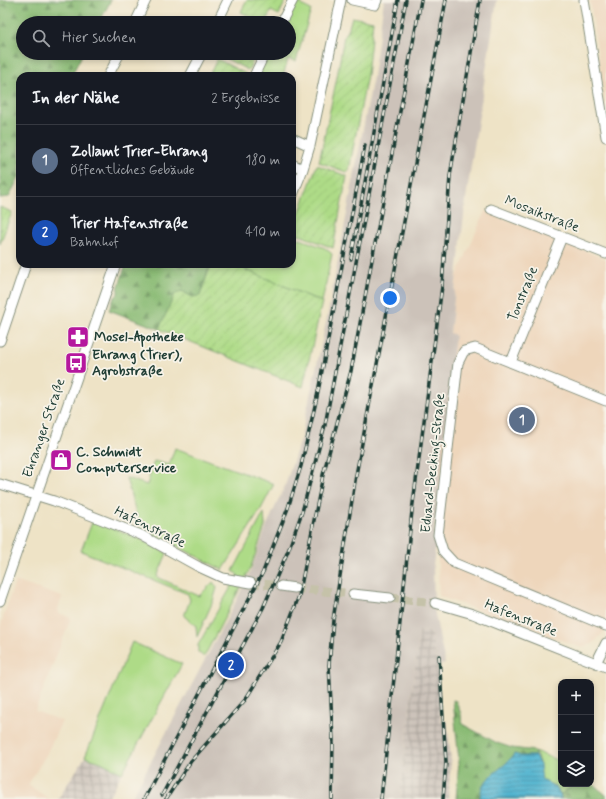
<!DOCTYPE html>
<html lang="de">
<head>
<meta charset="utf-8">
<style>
	:root { --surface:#171b24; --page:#242831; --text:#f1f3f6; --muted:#9ea1a6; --line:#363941; --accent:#d690ce }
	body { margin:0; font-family:Mynerve,sans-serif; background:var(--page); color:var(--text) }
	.controls { position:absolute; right:12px; bottom:12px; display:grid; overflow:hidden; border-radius:8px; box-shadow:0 2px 6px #0003 }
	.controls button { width:36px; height:36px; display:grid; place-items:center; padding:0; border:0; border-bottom:1px solid var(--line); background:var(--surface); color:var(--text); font:20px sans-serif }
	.you { position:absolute; left:390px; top:298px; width:14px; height:14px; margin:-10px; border:3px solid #fff; border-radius:50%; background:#1a73e8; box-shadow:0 0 0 6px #1a73e833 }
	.badge { display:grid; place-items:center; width:26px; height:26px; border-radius:50%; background:var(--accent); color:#fff; font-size:13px; font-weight:700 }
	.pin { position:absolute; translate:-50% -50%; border:2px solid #fff; box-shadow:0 1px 4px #0006 }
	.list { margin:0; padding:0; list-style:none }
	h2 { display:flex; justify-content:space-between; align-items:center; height:52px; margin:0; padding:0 16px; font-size:17px }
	h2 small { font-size:13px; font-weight:400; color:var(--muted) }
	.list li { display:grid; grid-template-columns:26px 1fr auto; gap:12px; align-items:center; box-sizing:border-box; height:72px; padding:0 16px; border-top:1px solid var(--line) }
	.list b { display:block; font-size:15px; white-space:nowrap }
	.list p { margin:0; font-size:13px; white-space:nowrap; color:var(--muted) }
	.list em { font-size:13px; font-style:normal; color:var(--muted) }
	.icon { flex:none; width:22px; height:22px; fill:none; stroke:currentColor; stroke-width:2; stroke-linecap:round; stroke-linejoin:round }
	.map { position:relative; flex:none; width:606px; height:799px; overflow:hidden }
	.search { position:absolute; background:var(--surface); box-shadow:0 2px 6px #0003; left:16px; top:16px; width:280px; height:44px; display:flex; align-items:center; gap:10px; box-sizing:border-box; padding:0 14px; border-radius:22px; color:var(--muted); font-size:15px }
	.panel { position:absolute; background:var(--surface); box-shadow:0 2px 6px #0003; left:16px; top:72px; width:280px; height:196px; border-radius:12px }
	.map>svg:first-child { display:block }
	.built { fill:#eed6bb }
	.industrial { fill:url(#industrial-grid) }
	.railway { fill:#ccc2b9 }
	.green { fill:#aedb87; stroke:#668c5e }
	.forest { fill:url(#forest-firs); stroke:#547c54 }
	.garden { fill:url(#garden-furrows); stroke:#668c5e }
	.water { fill:url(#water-rules); stroke:#387882 }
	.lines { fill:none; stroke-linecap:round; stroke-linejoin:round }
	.minor-tunnel { stroke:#c5c2a9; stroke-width:9; stroke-dasharray:9 4.5; stroke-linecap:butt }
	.minor-casing { stroke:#86907d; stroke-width:11 }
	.minor { stroke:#fff; stroke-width:9 }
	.rail-casing { stroke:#1f3d34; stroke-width:3.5 }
	.rail { stroke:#f7f3e8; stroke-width:2; stroke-dasharray:6; stroke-linecap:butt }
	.labels { text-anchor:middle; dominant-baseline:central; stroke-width:3.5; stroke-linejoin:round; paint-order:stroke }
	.street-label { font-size:14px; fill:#1f3d34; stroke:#f7f3e8 }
	.poi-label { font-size:14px; font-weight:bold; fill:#1f3d34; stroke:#f7f3e8; text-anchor:start }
</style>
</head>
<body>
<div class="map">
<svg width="606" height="799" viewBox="0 0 606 799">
	<defs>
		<pattern id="industrial-grid" width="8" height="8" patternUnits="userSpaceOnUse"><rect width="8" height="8" fill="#ccc2b9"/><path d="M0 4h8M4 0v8" fill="none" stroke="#a59f97"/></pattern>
		<pattern id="forest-firs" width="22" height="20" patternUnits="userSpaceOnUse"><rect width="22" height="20" fill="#8abb74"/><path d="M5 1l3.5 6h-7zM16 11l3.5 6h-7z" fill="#709960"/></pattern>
		<pattern id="garden-furrows" width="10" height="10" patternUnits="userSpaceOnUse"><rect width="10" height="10" fill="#aedb87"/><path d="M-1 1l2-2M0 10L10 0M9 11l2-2" fill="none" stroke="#95bd75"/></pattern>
		<pattern id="water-rules" width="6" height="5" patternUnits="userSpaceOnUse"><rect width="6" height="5" fill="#50b2cf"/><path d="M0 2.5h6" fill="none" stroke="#4292a9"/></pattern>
	</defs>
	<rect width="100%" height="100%" fill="#f7f3e8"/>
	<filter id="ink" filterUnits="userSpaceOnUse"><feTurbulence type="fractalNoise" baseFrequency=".025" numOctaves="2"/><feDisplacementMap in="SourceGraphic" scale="8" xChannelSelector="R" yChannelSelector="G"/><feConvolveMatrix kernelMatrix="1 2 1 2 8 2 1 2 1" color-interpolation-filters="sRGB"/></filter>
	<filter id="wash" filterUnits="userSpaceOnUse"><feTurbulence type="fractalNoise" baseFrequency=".012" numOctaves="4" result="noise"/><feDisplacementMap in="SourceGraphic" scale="16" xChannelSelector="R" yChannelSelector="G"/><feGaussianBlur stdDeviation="0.9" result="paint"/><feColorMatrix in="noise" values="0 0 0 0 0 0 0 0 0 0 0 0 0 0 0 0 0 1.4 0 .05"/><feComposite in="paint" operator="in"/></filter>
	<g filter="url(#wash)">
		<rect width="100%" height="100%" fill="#eee3c6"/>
		<path class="built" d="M590,0H606V108Z
			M485,211L606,259V629L593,644L580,647L439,596L435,459L457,276Z
			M15,581L62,597L58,609L59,613L71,618L35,711L62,721L46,755L28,785L50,799H0V627Z"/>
		<path class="industrial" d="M419,631L431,632L438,665L441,721H447L451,761L448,799H400L402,773L408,774L409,769L403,768Z
			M85,757L101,762L122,773L108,799H58Z"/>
		<path class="railway" d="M384,0H497L466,198L450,333L455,335L434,531L436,543L433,565L434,609L445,664L438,665L431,632L419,631L403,767L409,768L408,774L402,773L400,799H131L232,609L251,570L267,525L285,486L301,437L327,318L373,77Z"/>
		<path class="green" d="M295,0H303L301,5L311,10L296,61L288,59L283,76H257L268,53H289V23H283Z
			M292,236L325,248L332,254L322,302L244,269L246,264H292Z
			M175,448L274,484L261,509L223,570L140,527L126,478L147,485L154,461L169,465Z
			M264,513L265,526L251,567L204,657L198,652V645L238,575L233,571Z
			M93,520L140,539L167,553L157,577L199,596L213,582L217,588L213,601L197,637L196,626L184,616L190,600L188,594L81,551Z
			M132,642L182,664L122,773L101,762L85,757Z
			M535,751L561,762V784H582L573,786L561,794L553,785L541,780L540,765Z"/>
		<path class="forest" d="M0,0H111L99,23H23V53H83L71,76H20V175L9,197L0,198Z
			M126,264H199L209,268L200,296L192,297L182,291L175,294L159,329L109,310L114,298L118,294V289Z
			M453,700L456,701L461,714L462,724L497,743L512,748L535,751V756H521L514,754C503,771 480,776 480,799H456L459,761Z
			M583,784L594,785L606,795V799H561V794L573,786Z"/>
		<path class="garden" d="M247,0H286L279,15L271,11L265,23H263L241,12Z
			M352,17L373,21L367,75L349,170L346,172L319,162L337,77L344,36L348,31Z
			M220,53H257L248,70L219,55Z
			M217,59L246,74L245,76H209Z
			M317,165L347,176L333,248L292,232Z
			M0,207L12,212L0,244Z
			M211,264H246L244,269L322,302L303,387L159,329L175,294L182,291L192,297L200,296Z"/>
		<path class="water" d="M514,754L521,756H535L540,765L542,780C550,784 561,788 561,799H480C480,776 503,771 514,754Z"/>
	</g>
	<g filter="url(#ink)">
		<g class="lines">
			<path class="minor-tunnel" d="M251,583L281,586
				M295,588L353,594
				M390,598L435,603"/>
			<g class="minor-casing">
				<path id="minor" d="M352,0L375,5L377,0
					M584,0L606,137
					M135,23L146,0
					M217,23L228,0
					M281,23L293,0
					M108,76L120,53
					M190,76L202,53
					M254,76L265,53
					M292,138L310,146
					M292,164L303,169L292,197
					M303,169L310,146L341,0
					M491,209L606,254
					M0,341L26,264
					M511,362L562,237
					M606,401L475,348L464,351L458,363L438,535L443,551L454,563L606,626
					M0,484L54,501L141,535L199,567L223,578L251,583
					M281,586L295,588
					M353,594L390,598
					M0,601L116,264
					M435,603L473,614L606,667
					M596,663L606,643"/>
			</g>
			<use href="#minor" class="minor"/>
			<g class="rail-casing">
				<path id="rail" d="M351,259L398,0
					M439,656L446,762L443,799
					M162,795L263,608L288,551L302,512L325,425L406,0
					M144,799L263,572L288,508L301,466L317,397L365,145
					M166,799L191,761L245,700L281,642L299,596L323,475L351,371L421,0
					M332,799L333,740L329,665L333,620L356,475L446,0
					M381,799L412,511L442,286L450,176L480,0"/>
			</g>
			<use href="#rail" class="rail"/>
		</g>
	</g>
	<defs>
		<g id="pharmacy-square" transform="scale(1.15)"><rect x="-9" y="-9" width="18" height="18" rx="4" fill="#b5179e" stroke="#f7f3e8"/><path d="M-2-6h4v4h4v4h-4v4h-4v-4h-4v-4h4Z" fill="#fff"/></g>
		<g id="bus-square" transform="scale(1.15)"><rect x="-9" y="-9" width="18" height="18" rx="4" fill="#b5179e" stroke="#f7f3e8"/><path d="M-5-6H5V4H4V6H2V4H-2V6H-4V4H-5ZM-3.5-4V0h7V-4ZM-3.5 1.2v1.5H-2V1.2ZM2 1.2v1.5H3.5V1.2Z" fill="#fff"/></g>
		<g id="shop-square" transform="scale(1.15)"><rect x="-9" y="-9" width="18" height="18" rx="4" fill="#b5179e" stroke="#f7f3e8"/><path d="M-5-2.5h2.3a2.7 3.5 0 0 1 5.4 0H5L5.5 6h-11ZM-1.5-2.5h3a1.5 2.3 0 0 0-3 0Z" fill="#fff"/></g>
	</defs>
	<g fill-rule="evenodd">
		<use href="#pharmacy-square" x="78" y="337"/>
		<use href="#bus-square" x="76" y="363"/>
		<use href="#shop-square" x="61" y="460"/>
	</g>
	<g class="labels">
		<g class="street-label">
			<text transform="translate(542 214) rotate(21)">Mosaikstraße</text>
			<text transform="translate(523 294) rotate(-68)">Tonstraße</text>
			<text transform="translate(44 428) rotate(-71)">Ehranger Straße</text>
			<text transform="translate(433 463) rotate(-84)">Eduard-Becking-Straße</text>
			<text transform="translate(150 527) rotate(26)">Hafenstraße</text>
			<text transform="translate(521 618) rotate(22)">Hafenstraße</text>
		</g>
		<g class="poi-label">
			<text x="94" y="337">Mosel-Apotheke</text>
			<text x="92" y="355">Ehrang (Trier),<tspan x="92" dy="16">Agrobstraße</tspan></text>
			<text x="76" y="452">C. Schmidt<tspan x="76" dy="16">Computerservice</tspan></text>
		</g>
	</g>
</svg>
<div class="controls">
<button>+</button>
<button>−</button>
<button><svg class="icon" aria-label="layers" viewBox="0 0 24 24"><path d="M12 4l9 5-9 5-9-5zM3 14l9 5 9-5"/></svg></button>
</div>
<div class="you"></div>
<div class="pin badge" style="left:522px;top:420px;background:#5c6f8a">1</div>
<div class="pin badge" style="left:231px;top:665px;background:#1a4fb4">2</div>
<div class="search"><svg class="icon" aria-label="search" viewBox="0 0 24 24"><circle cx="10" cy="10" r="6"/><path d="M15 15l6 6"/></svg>Hier suchen</div>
<section class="panel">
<h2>In der Nähe<small>2 Ergebnisse</small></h2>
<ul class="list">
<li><span class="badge" style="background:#5c6f8a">1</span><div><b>Zollamt Trier-Ehrang</b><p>Öffentliches Gebäude</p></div><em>180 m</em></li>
<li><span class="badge" style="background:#1a4fb4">2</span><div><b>Trier Hafenstraße</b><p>Bahnhof</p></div><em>410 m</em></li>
</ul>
</section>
</div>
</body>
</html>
